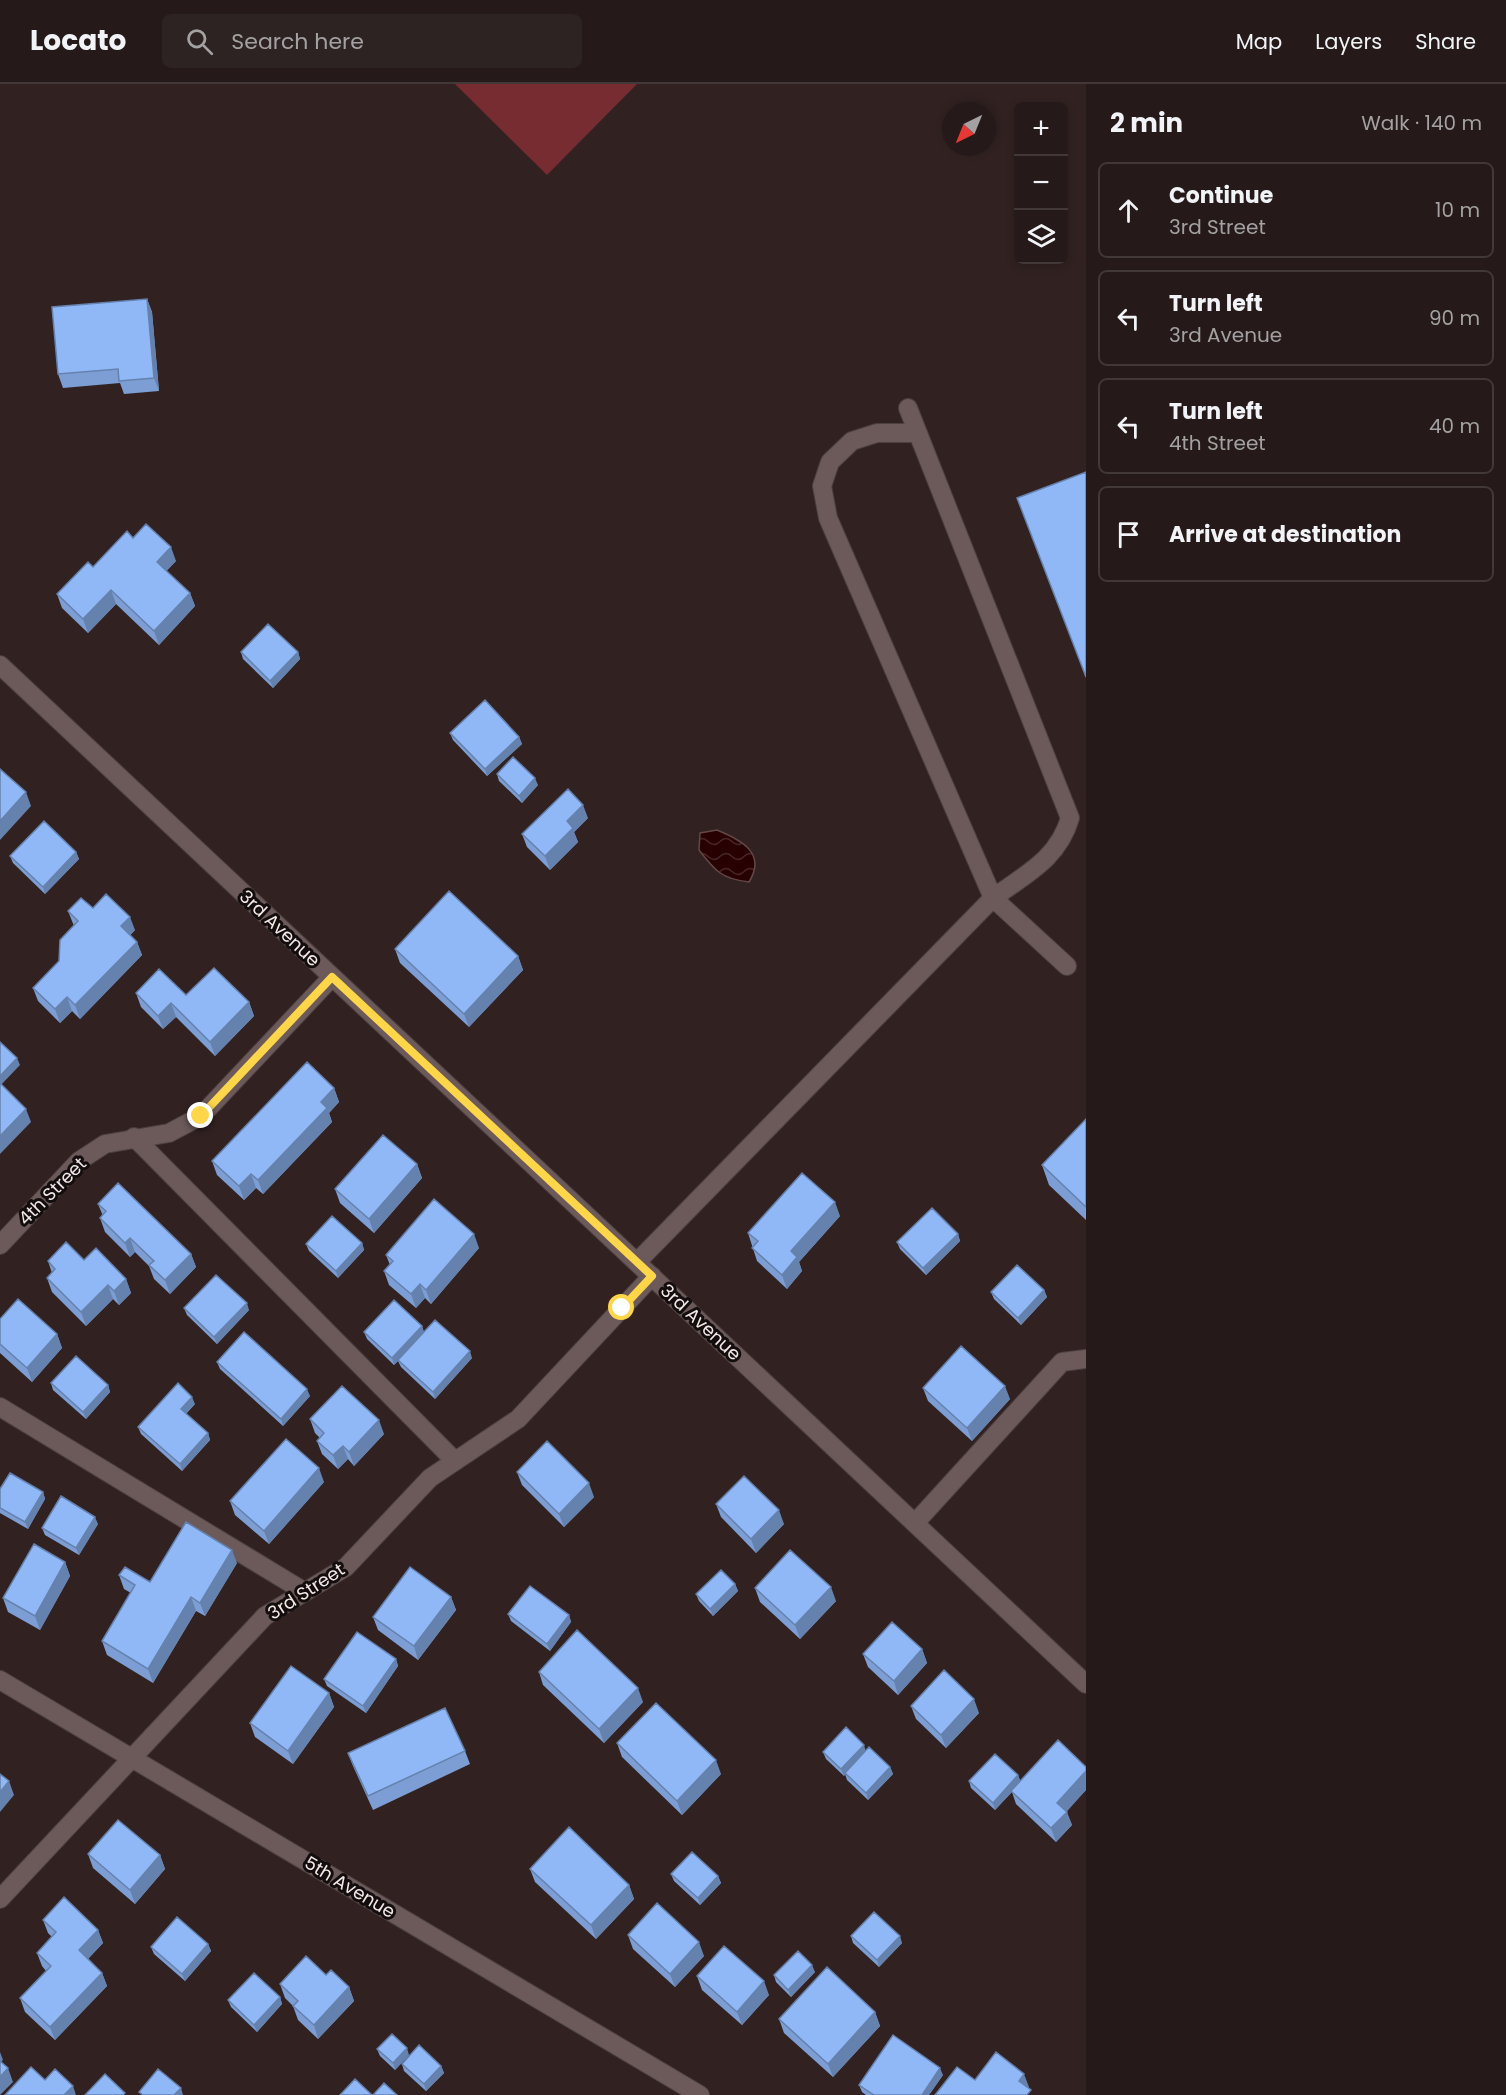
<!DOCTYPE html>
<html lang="en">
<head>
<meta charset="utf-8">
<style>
	:root { --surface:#251a19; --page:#2d2322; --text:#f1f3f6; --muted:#a3a1a2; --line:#423838 }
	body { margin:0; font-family:Poppins,sans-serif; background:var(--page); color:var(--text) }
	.controls { position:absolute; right:18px; top:18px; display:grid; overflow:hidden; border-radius:9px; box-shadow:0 3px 9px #0003 }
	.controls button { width:54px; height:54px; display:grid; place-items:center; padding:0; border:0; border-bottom:2px solid var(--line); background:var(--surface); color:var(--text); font:30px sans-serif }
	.compass { position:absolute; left:942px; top:18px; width:54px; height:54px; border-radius:50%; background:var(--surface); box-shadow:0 3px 9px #0003; rotate:223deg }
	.stop { position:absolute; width:18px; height:18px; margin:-14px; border:4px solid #ffd54a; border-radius:50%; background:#fff }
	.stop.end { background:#ffd54a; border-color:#fff; box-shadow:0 2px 6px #0008 }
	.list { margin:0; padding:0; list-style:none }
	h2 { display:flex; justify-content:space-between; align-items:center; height:78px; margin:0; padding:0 24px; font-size:26px }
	h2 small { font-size:20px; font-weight:400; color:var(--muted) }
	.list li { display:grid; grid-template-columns:39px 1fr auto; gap:18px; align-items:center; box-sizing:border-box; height:96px; margin:0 12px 12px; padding:0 12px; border:2px solid var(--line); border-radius:9px }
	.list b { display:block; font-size:22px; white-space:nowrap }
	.list p { margin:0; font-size:20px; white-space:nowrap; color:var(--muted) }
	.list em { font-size:20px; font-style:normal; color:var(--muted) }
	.icon { flex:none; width:33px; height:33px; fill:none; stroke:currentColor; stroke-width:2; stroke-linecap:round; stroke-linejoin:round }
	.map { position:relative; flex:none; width:1086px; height:2011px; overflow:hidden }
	header { display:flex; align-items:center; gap:36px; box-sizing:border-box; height:84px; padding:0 30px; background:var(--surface); border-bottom:2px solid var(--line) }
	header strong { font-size:28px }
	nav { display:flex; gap:33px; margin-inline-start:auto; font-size:21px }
	.search { width:420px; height:54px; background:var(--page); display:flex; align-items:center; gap:15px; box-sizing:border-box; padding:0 21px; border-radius:9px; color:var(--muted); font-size:22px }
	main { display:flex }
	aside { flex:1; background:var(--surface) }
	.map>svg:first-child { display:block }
	.park { fill:#762c30 }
	.water { fill:url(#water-waves); stroke:#644647; stroke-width:1.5 }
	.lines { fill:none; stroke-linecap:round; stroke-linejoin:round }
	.lane-casing { stroke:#4d4040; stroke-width:20 }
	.street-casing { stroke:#4d4040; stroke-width:20 }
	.lane { stroke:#6c5a5a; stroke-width:18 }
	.street { stroke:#6c5a5a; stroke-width:18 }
	.wall { fill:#7c9ed4 }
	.shaded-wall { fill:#6581ad }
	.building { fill:#90b8f7; stroke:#6581ad; stroke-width:1.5 }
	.route { stroke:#ffd54a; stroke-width:8 }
	.labels { text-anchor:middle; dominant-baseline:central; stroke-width:6; stroke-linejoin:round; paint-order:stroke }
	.street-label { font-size:18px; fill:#f3e8e8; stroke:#140d0d }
</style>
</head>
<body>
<header>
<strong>Locato</strong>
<div class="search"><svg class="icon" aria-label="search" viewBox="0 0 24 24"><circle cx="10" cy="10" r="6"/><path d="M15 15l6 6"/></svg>Search here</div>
<nav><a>Map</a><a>Layers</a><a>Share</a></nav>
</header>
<main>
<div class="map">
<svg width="1086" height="2011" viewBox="0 0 1086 2011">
	<defs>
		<pattern id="water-waves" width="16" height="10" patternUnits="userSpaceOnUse" patternTransform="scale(1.5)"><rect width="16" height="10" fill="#270002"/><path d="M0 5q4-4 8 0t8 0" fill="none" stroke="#472527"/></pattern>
	</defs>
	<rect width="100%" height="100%" fill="#312221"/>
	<path class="park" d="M455,0H637L547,91Z"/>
	<path class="water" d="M717,746C741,756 767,769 749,798C722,795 715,787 699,766L700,749Z"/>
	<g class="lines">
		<g class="lane-casing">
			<path id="lane" d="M918,349H877L852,357L830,378L822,402L828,434L993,814L1067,882
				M134,1053L455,1377
				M637,1178L993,814C1026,790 1058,775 1070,734L908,324
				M0,1323L305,1508
				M915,1439L1062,1278L1086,1275"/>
		</g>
		<g class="street-casing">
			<path id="street" d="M0,581L1086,1600
				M0,1161L79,1077L105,1060L169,1049L201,1032L332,893
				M0,1596L700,2011
				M0,1815L265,1532L346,1483L430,1394L518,1335L652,1192"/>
		</g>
		<use href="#lane" class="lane"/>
		<use href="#street" class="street"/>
	</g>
	<path class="wall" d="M147,215L152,228L159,307L124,310L120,299L63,304L58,290Z
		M133,454L176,477L166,487L190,509L195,522L159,561L116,520L88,549L62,524L57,510Z
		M241,568H298L300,575L273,604L243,575Z
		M450,649L519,653L522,660L487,692L453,656Z
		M497,690L538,701L522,719L499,697Z
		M588,734L574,748L578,758L550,786L527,763L522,750Z
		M76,768L79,775L45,810L13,779L10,772Z
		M93,824L135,846L130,851L137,858L142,871L80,935L72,927L60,939L38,917L33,904L59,877L74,842L68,827Z
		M395,865L518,872L523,886L469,943L400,879Z
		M136,909L186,911L249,918L254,932L215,972L176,933L163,945L141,923Z
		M334,1004L339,1018L329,1029L332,1038L263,1110L256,1104L244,1116L217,1091L212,1077Z
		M1086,1035V1136L1049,1101L1042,1081Z
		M417,1080L422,1094L374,1149L340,1119L335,1105Z
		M98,1120L191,1170L196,1183L170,1210L154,1195L149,1182L135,1168L130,1173L105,1148L100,1134L103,1132Z
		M840,1132L799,1178L802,1187L787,1205L757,1177L748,1149Z
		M958,1150L960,1157L926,1191L900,1165L897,1158Z
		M362,1159L364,1166L338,1194L309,1167L306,1160Z
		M479,1164L431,1220L425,1214L416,1224L389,1201L384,1187L390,1181L386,1171Z
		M84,1176L126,1195L131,1209L119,1221L113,1215L86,1242L52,1208L47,1194L52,1189L48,1177Z
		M1044,1206L1047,1213L1021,1241L994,1215L991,1208Z
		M184,1224L249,1226L217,1260L187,1231Z
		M0,1235L57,1250L62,1264L32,1298L0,1269Z
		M422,1242L424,1248L472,1274L435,1315L401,1283L398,1277L394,1281L367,1255L364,1248Z
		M217,1278L310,1312L283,1342L220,1285Z
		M51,1299L108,1301L110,1308L86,1335L53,1306Z
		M923,1304L1010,1315L972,1357L928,1317Z
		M195,1320L186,1330L208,1349L210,1356L182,1387L141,1350L138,1343Z
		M310,1335L384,1350L354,1382L348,1375L338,1385L322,1370L317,1357L320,1354L315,1349Z
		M517,1388L594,1413L564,1443L522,1401Z
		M324,1398L269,1460L235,1431L230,1417Z
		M0,1405L43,1408L45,1415L28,1445L0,1429Z
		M716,1420L784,1440L756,1469L721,1433Z
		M98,1440L79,1471L45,1451L42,1444Z
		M65,1478L70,1492L40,1546L8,1528L3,1514Z
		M237,1479L205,1532L196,1527L153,1599L107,1571L102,1557L131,1509L124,1505L119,1491L150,1498Z
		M735,1500L738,1507L713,1532L699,1517L696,1510Z
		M755,1504L836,1517L800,1555L760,1518Z
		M451,1513L456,1526L418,1576L378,1546L373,1533Z
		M508,1530L569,1531L571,1538L550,1567L511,1537Z
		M922,1565L927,1579L898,1611L868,1583L863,1570Z
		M396,1575L398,1582L366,1629L327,1602L324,1595Z
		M539,1588L643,1618L604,1659L543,1601Z
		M329,1609L334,1623L293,1680L255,1653L250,1639Z
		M911,1622L979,1629L946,1664L916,1635Z
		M617,1659L721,1690L682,1731L622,1673Z
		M866,1666L890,1683L893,1690L868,1716L847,1696L845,1690L844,1692L826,1675L823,1668Z
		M465,1667L470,1680L373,1726L353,1682L348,1669Z
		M1086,1683V1706L1066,1727L1072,1741L1056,1758L1016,1720L1012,1708L995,1726L971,1704L969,1697L1018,1691L1020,1697Z
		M88,1770L160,1771L165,1785L135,1820L93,1784Z
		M530,1785L629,1801L634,1815L596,1855L535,1798Z
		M671,1790L718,1792L721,1799L700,1821L674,1797Z
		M43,1836L98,1846L103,1859L88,1875L102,1889L107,1902L55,1956L25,1928L20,1914L46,1887L42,1882L37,1869L52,1853L48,1849Z
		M628,1851L704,1872L675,1903L633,1865Z
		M851,1852L902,1859L879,1883L853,1859Z
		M208,1860L211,1867L185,1897L154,1870L151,1863Z
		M815,1888L791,1913L776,1898L774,1891Z
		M326,1891L349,1903L354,1917L318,1955L298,1936L293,1922L285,1914L280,1900Z
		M697,1892L769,1911L742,1941L702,1906Z
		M280,1913L282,1920L257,1948L231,1923L228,1916Z
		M875,1928L880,1942L833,1993L784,1949L779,1935Z
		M377,1965L409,1971L395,1986L380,1972Z
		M402,1980L441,1982L444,1989L426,2007L404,1987Z
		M943,1991L929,2011H866L862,2008L859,2001Z"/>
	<path class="shaded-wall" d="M147,215L152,228L159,307L154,294Z
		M171,463L176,477L162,492L157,478Z
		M111,506L116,520L88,549L83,535Z
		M190,509L195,522L159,561L154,547Z
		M298,568L300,575L273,604L270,597Z
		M519,653L522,660L487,692L485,685Z
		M535,694L538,701L522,719L519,712Z
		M26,708L31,722L0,756V737Z
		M583,721L588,734L574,748L578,758L550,786L545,772L567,737Z
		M76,768L79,775L45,810L43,803Z
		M130,833L135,846L126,856L121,842Z
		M137,858L142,871L80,935L75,921Z
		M518,872L523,886L469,943L464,930Z
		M67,913L72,927L60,939L55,925Z
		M249,918L254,932L215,972L210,958Z
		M171,919L176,933L163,945L158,932Z
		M17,974L20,981L0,1002V992Z
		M334,1004L339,1018L329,1029L332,1038L263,1110L258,1096L321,1018Z
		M26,1025L31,1038L0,1070V1052Z
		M417,1080L422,1094L374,1149L369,1135Z
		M251,1090L256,1104L244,1116L239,1102Z
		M835,1118L840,1132L799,1178L802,1187L787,1205L782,1191L791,1167Z
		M474,1150L479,1164L431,1220L426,1206Z
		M958,1150L960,1157L926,1191L923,1184Z
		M130,1154L135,1168L130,1173L125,1159Z
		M362,1159L364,1166L338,1194L336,1187Z
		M191,1170L196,1183L170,1210L165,1196Z
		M126,1195L131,1209L119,1221L114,1207Z
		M420,1200L425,1214L416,1224L411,1210Z
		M108,1201L113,1215L86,1242L81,1228Z
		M1044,1206L1047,1213L1021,1241L1018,1234Z
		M247,1219L249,1226L217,1260L214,1253Z
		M422,1242L424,1249L394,1281L392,1274Z
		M57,1250L62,1264L32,1298L27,1284Z
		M470,1267L472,1274L435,1315L433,1308Z
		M108,1301L110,1308L86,1335L83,1328Z
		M1005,1302L1010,1315L972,1357L967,1344Z
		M307,1305L310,1312L283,1342L281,1335Z
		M192,1313L195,1320L183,1332L181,1325Z
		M379,1336L384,1350L354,1382L349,1368Z
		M208,1349L210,1356L182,1387L180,1380Z
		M343,1362L348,1375L338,1385L333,1371Z
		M319,1384L324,1398L269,1460L264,1447Z
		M589,1399L594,1413L564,1443L559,1430Z
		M43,1408L45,1415L28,1445L25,1438Z
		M779,1426L784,1440L756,1469L751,1455Z
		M95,1433L98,1440L79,1471L76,1464Z
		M232,1466L237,1479L205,1532L200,1519Z
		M65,1478L70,1492L40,1546L35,1532Z
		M735,1500L738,1507L713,1532L710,1525Z
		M831,1503L836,1517L800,1555L795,1541Z
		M191,1513L196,1527L153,1599L148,1585Z
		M451,1513L456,1526L418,1576L414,1562Z
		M569,1531L571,1538L550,1567L547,1560Z
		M922,1565L927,1579L898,1611L894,1597Z
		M396,1575L398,1582L366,1629L363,1622Z
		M638,1604L643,1618L604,1659L599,1645Z
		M329,1609L334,1623L293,1680L288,1667Z
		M974,1615L979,1629L946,1664L941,1651Z
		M864,1661L866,1668L844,1692L841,1685Z
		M716,1676L721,1690L682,1731L677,1717Z
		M890,1683L893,1690L868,1716L866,1709Z
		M1086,1687V1706L1062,1733L1057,1719Z
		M1018,1691L1021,1698L995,1726L993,1719Z
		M9,1697L14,1711L0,1728V1708Z
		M1067,1728L1072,1741L1056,1758L1051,1744Z
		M160,1771L165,1785L135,1820L130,1806Z
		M718,1792L721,1799L700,1821L698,1814Z
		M629,1801L634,1815L596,1855L591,1841Z
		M98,1846L103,1859L83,1880L79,1866Z
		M900,1852L902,1859L879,1883L877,1876Z
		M699,1858L704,1872L675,1903L670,1890Z
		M208,1860L211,1867L185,1897L182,1890Z
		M812,1881L815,1888L791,1913L788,1906Z
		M102,1889L107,1902L55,1956L50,1943Z
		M764,1897L769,1911L742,1941L737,1928Z
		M349,1903L354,1917L318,1955L314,1941Z
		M280,1913L282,1920L257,1948L254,1941Z
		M875,1928L880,1942L833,1993L828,1980Z
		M407,1964L409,1971L395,1986L393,1979Z
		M0,1968L3,1976L0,1979Z
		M441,1982L444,1989L426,2007L424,2000Z
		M8,1984L13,1998L0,2011V1993Z
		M940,1984L943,1991L929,2011H922Z
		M1024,1990L1029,2003L1024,2011L1019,1997Z
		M73,2002L76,2011H64Z
		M181,2004L183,2011H174Z"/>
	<path class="building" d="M147,215L154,294L119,297L118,285L58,290L52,223Z
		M1086,388V593L1017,414Z
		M146,440L171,463L157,478L190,509L154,547L111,506L83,535L57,510L88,478L93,483L127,447L133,454Z
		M268,540L298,568L270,597L241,568Z
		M485,616L519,653L485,685L450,649Z
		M513,673L535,694L519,712L497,690Z
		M0,685L26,708L0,737Z
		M568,705L583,721L567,737L573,744L545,772L522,750Z
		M44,737L76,768L43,803L10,772Z
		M449,807L518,872L464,930L395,865Z
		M106,810L130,833L121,842L137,858L75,921L67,913L55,925L33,904L59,877L60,856L78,837L68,827L81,814L93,824Z
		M214,884L249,918L210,958L171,919L158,932L136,909L159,885L186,911Z
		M0,958L17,974L0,992Z
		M307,978L334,1004L321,1018L327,1024L258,1096L251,1090L239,1102L212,1077Z
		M0,999L26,1025L0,1052Z
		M1086,1035V1123L1042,1081Z
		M383,1051L417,1080L369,1135L335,1105Z
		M802,1089L835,1118L791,1167L797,1173L782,1191L752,1164L758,1157L748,1149Z
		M118,1099L191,1170L165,1196L149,1181L154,1177L130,1154L125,1159L100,1134L106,1127L98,1120Z
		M434,1115L474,1150L426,1206L420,1200L411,1210L384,1187L393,1177L386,1171Z
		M932,1124L958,1150L923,1184L897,1158Z
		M332,1132L362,1159L336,1187L306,1160Z
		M66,1158L84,1176L96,1164L126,1195L114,1207L108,1201L81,1228L47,1194L55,1185L48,1177Z
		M1017,1181L1044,1206L1018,1234L991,1208Z
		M216,1191L247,1219L214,1253L184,1224Z
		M18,1215L57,1250L27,1284L0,1260V1235Z
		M394,1216L422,1242L392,1274L364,1248Z
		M435,1236L470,1267L433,1308L398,1276Z
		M244,1248L307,1305L281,1335L217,1278Z
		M961,1262L1005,1302L967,1344L923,1304Z
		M76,1272L108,1301L83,1328L51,1299Z
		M178,1299L192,1313L181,1325L208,1349L180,1380L138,1343Z
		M342,1302L379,1336L349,1368L343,1362L333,1371L317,1357L324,1349L310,1335Z
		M286,1355L319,1384L264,1447L230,1417Z
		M547,1357L589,1399L559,1430L517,1388Z
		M10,1389L43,1408L25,1438L0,1424V1405Z
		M744,1392L779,1426L751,1455L716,1420Z
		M61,1412L95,1433L76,1464L42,1444Z
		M186,1438L232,1466L200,1519L191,1513L148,1585L102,1557L135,1501L119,1491L125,1483L150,1498Z
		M34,1460L65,1478L35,1532L3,1514Z
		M790,1466L831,1503L795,1541L755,1504Z
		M410,1483L451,1513L414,1562L373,1533Z
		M721,1486L735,1500L710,1525L696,1510Z
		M530,1502L569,1531L547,1560L508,1530Z
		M892,1538L922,1565L894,1597L863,1570Z
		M577,1546L638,1604L599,1645L539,1588Z
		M357,1548L396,1575L363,1622L324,1595Z
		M291,1582L329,1609L288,1667L250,1639Z
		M944,1586L974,1615L941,1651L911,1622Z
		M656,1619L716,1676L677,1717L617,1659Z
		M445,1624L465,1667L368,1712L348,1669Z
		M846,1643L864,1661L841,1685L823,1668Z
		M1058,1656L1086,1683V1687L1057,1719L1067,1728L1051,1744L1011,1707Z
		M869,1663L890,1683L866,1709L845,1689Z
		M995,1670L1018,1691L993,1719L969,1697Z
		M0,1690L9,1697L0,1708Z
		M118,1736L160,1771L130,1806L88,1770Z
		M569,1743L629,1801L591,1841L530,1785Z
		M692,1768L718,1792L698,1814L671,1790Z
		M64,1813L98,1846L79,1866L102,1889L50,1943L20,1914L51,1882L37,1869L56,1848L43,1836Z
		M657,1819L699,1858L670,1890L628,1851Z
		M874,1828L900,1852L877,1876L851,1852Z
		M177,1833L208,1860L182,1890L151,1863Z
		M724,1862L764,1897L737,1928L697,1892Z
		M798,1867L812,1881L788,1906L774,1891Z
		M306,1872L326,1891L331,1886L349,1903L314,1941L293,1922L298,1917L280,1900Z
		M827,1883L875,1928L828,1980L779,1935Z
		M254,1889L280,1913L254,1941L228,1916Z
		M392,1950L407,1964L393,1979L377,1965Z
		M893,1951L940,1984L922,2011H874L859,2001Z
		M419,1961L441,1982L424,2000L402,1980Z
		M996,1968L1024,1990L1019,1997L1031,2006L1027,2011H935L957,1983L975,1996Z
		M0,1977L8,1984L0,1993Z
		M31,1983L45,1996L55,1985L73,2002L64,2011H5Z
		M158,1985L181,2004L174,2011H143L139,2008Z
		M105,1990L125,2009L123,2011H85Z
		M355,1995L372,2011H340Z
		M384,1999L397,2011H373Z"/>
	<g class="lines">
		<path class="route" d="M201,1032L332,893L652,1192L622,1224"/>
	</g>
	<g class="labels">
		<g class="street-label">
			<text transform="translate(280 844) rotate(43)">3rd Avenue</text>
			<text transform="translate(52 1107) rotate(-45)">4th Street</text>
			<text transform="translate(701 1238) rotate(43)">3rd Avenue</text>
			<text transform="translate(306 1507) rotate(-33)">3rd Street</text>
			<text transform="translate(350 1803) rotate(31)">5th Avenue</text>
		</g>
	</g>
</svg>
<div class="controls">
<button>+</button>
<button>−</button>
<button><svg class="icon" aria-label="layers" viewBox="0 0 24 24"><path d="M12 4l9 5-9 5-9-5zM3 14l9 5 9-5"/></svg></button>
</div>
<svg class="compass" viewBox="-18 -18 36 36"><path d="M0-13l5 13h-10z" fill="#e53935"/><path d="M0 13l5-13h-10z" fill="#a3a1a2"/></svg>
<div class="stop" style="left:622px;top:1224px"></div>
<div class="stop end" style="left:201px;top:1032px"></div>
</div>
<aside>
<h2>2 min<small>Walk · 140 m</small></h2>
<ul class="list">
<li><svg class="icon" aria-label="ahead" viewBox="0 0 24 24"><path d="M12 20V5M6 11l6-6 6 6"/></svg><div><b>Continue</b><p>3rd Street</p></div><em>10 m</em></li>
<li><svg class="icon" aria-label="left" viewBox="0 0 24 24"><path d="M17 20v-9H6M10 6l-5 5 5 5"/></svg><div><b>Turn left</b><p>3rd Avenue</p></div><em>90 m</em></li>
<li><svg class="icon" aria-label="left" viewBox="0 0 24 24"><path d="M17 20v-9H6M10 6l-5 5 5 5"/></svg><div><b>Turn left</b><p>4th Street</p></div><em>40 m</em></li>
<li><svg class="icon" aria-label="arrive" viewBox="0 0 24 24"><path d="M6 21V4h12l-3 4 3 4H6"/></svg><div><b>Arrive at destination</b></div></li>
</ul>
</aside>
</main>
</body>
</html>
